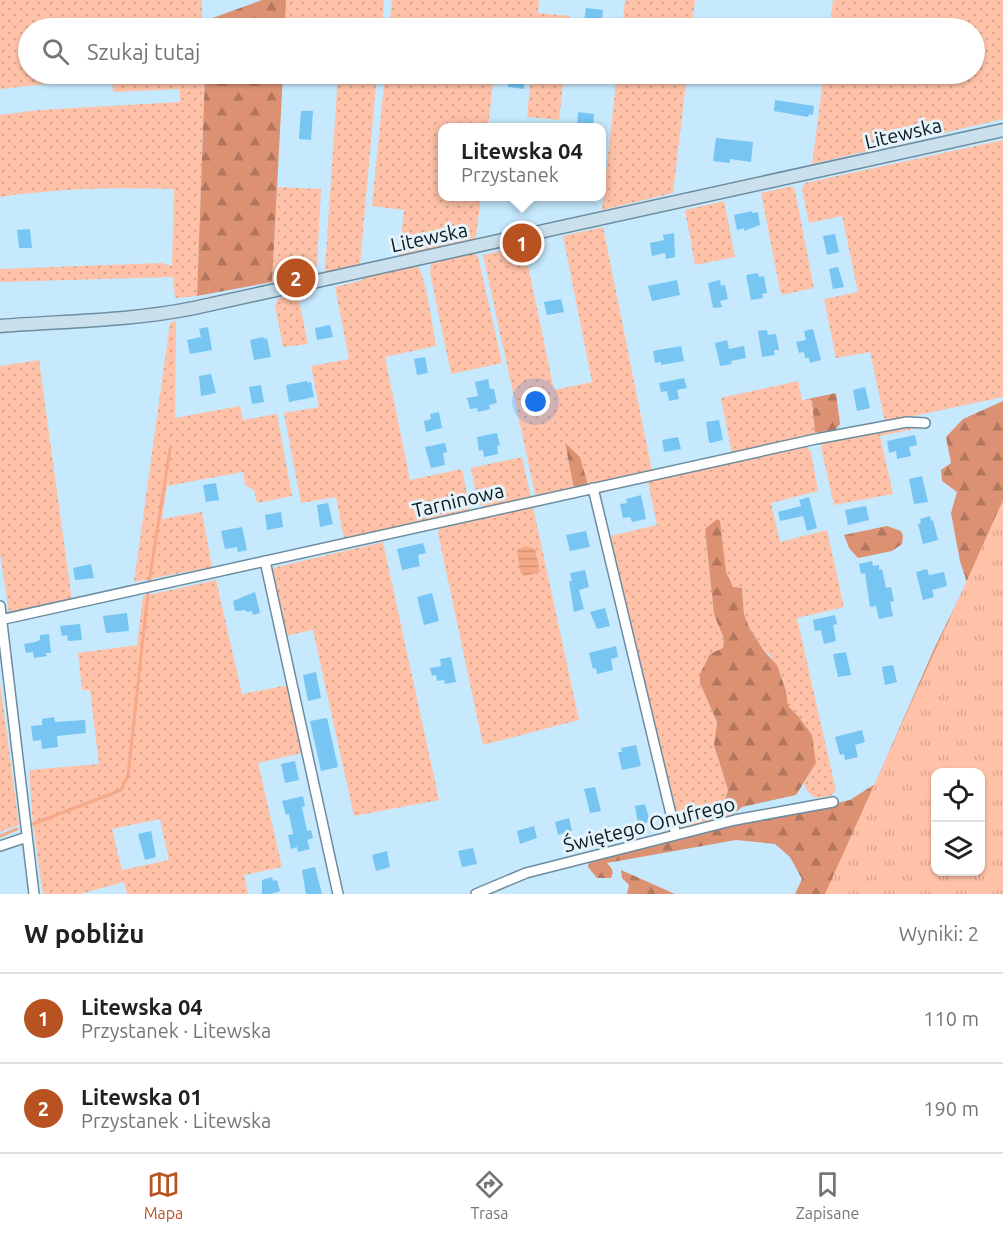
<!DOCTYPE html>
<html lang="pl">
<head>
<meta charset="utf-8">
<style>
	:root { --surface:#fff; --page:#f2f2f2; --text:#202124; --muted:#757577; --line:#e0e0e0; --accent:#b85321 }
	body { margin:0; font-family:Ubuntu,sans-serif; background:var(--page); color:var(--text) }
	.controls { position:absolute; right:18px; bottom:18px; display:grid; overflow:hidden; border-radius:12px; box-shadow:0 2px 4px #0004 }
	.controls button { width:54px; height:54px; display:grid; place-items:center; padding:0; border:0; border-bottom:2px solid var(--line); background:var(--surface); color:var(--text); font:30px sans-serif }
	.you { position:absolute; left:536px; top:402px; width:21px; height:21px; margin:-15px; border:4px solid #fff; border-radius:50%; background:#1a73e8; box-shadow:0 0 0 9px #1a73e833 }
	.badge { display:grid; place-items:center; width:39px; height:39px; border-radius:50%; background:var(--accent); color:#fff; font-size:20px; font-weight:700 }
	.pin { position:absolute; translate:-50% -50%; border:3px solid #fff; box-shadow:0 2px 6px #0006 }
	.popup { position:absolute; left:438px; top:123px; width:168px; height:78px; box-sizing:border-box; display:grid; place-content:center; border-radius:12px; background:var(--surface); filter:drop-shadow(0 2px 4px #0005); font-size:20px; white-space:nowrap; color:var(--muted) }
	.popup b { font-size:22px; color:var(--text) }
	.popup::after { content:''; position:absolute; left:50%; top:100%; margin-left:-12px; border:12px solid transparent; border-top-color:var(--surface) }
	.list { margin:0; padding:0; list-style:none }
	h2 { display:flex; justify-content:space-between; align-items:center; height:78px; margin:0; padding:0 24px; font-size:26px }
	h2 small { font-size:20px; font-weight:400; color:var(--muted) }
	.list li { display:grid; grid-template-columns:39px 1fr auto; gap:18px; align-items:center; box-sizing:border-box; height:90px; padding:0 24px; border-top:2px solid var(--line) }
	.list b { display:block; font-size:22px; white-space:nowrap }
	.list p { margin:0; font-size:20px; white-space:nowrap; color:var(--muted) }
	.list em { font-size:20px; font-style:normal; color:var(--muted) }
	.icon { flex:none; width:33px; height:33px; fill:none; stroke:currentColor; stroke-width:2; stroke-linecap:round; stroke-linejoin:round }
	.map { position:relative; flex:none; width:1003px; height:894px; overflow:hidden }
	.search { position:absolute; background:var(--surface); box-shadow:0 2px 4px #0004; left:18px; right:18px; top:18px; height:66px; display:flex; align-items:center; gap:15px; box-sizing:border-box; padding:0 21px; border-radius:33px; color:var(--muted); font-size:22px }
	.sheet { height:258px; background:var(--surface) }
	nav { display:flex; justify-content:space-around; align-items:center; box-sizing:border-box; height:84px; border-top:2px solid var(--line); background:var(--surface); font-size:16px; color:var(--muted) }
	nav a { display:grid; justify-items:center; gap:3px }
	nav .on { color:var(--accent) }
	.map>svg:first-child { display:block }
	.grass { fill:url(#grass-dots); fill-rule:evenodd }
	.forest { fill:url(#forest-firs); fill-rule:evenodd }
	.park { fill:url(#park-tufts); fill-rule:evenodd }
	.water { fill:url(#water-rules) }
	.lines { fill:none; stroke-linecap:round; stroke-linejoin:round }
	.stream { stroke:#f5a988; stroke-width:3 }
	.building { fill:#76c5f2 }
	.street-casing { stroke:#6c8c9f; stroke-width:12 }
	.secondary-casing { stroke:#6c8c9f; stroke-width:15 }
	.street { stroke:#fff; stroke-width:9 }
	.secondary { stroke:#cae0ec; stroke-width:12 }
	.labels { text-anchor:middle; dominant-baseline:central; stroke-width:6; stroke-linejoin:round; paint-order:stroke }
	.street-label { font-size:20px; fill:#0d1a21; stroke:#e5f3fb }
</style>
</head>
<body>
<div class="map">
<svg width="1003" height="894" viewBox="0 0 1003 894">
	<defs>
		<pattern id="grass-dots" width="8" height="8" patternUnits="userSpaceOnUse" patternTransform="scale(1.5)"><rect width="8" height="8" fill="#ffc2a8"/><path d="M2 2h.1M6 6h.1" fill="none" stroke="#d9a690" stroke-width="1.8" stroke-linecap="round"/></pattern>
		<pattern id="forest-firs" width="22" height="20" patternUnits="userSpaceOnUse" patternTransform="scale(1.5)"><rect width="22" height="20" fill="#dc9272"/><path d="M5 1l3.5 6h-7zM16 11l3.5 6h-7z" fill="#b1765d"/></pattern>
		<pattern id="park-tufts" width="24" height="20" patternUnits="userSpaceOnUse" patternTransform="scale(1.5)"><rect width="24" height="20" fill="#ffc2a8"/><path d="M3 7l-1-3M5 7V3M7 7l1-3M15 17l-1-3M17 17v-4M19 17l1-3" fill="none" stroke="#d9a690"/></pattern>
		<pattern id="water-rules" width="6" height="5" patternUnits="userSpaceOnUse" patternTransform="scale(1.5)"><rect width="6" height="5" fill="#f5a988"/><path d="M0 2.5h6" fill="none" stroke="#d19175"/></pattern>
	</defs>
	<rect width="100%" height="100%" fill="#c6e9fe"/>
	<path class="grass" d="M0,0H202V21L207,20V28H28V74H205L197,296L175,298L173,277L0,282V269L162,263L172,266L174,189C116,187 57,188 0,197V115L39,110L180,102V89L113,92L112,77L0,89Z
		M286,0H384L382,28H341V24L286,21Z
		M392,0H539L538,13L570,16L569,28H389Z
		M625,0H695L692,28H622Z
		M833,0H1003V119L812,164L824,74H974V28H830Z
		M338,74H377L360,265L329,273L325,270Z
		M385,74H494L488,127L442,128V196L481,197L476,236L473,241L399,258L404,210L372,206Z
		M531,74H564L559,120L527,117Z
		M617,74H687L673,193L602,210Z
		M1003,140V397L885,422L870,352L836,358L824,299L858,292L842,216L809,223L802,189L805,183Z
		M792,186L795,191L814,288L781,295L761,193Z
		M277,187L321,189L317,265L311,274L272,282Z
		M724,201L735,257L695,265L685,210Z
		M603,227L652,471L588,485L580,457L565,444L574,489L536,498L483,255L524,246L554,390L592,382L563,236Z
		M473,252L478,256L502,363L451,374L430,273L431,262Z
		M417,265C426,275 433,330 436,346L385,357L410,480L462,469L470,510L344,539L336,497L301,503L284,413L319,407L311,366L349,359L335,287L363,280V277Z
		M298,295L308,344L283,347L275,305L279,298Z
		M176,321L175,418L240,406L243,420L277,414L292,496L257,503L254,490L245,485L243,472L167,486L162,519L202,512L212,567L134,582L170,323Z
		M39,360L72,601L9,613L0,553V366Z
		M798,381L802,400L808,399L812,401L815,431H834L732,454L721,398Z
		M916,426L919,428L880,436L893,494L834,505L821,448L823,441L879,430Z
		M805,445L811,452L818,491L771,503L780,542L827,530L844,607L797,618L836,791L830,796L815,798L807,791L804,783L816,763L799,717L788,706L782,678L770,655L764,651L749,627L744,614L742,589L733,587L726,572L720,521L705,529L714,614L724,639L723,649L710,654L700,674V682L717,722L714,745L728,790L722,809L732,818L676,830L610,536L657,525L648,482L645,480Z
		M522,457L531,498L486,508L478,503L471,468Z
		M529,505L533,507L579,720L483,745L438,533L440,526Z
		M383,542L439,800L354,816L313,630L285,636L311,751L258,763L282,867L244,875L248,894H127L124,882L80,894H43L33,825L29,770L99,764L90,690H82L78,653L137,645L143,596L216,580L242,694L288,685L272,568ZM160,819L169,860L122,870L112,829Z
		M0,682L19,825L0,832Z"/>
	<path class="forest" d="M262,0H286L285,28H207V20Z
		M205,74H283L272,282L197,296Z
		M836,393L840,424L834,431L815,432L812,401L808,399Z
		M1003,401V894H795L802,879L790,857L775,844L736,840L607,863C611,868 615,870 611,878H597L588,867L590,859L725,827L850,800L875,784L934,649L967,582L960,561L951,513L957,492L942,481L941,470L951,463L946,437L963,419ZM936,772H980V872H936Z
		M565,443L580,457L588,485L586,486L574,489Z
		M717,519L720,521L726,572L733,587L742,588L744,614L749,627L764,651L777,665L786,691L788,706L799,717L812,735L816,763L796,795L742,807L731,816L722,809L728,790L714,745L717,722L700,683V674L710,654L723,648L724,639L714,614L705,529Z
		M887,526L901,531L903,536L902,544L892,551L858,558L849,548L844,535Z
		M621,870L675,894H627L629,885L622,878Z"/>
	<path class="park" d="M1003,500V894H825C884,762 944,632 1003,500ZM936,772H980V872H936Z"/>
	<path class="water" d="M525,546L535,549L540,572L524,576L520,571L517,550Z"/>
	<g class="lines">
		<path class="stream" d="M149,582L170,449
			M33,824L121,790L128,776L148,592
			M0,836L17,829"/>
	</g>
	<path class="building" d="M586,8L603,10L602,19H598L597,28H583Z
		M511,74H523V76H525L524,89L508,87L509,75Z
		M775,100L814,106L813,115L809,114L808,117L774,111Z
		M301,111H313L311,140L299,139Z
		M578,112L594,114L593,126L577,128Z
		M716,138L753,142L751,162L730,159V163L713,161Z
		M752,211V213L758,212L760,225L744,231V228L737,230L734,215Z
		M30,229L32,248H19L17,230Z
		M674,233L675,257L666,259L665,253L652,256L650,243L664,240L663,235Z
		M835,234L839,252L827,255L823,236Z
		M838,267L844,287L833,289L829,269Z
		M758,273L759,277L764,276L767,293L762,294L763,298L751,300L746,275Z
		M677,280L680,295L652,301L648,286Z
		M720,280L721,286L725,285L728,299L720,301L722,307L713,308L708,283Z
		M561,299L564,312L547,315L544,302Z
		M330,325L333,337L317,340L315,328Z
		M208,327L212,350L190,354L187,340L201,337L199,329Z
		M813,329L821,360L810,363L809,358H805L804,352L799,353L796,342L806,340L804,331Z
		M767,330L768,335L776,334L779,350H774L775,355L762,357L758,331Z
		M263,337L264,339L267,338L271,357L254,360L250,340Z
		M727,340L729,349L744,346L746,358L731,361L732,364L720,366L715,343Z
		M681,346L684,361L661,365V362L655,363L653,351Z
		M425,357L428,373L417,375L414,359Z
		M211,374L216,393L201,396L199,376Z
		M684,378L687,388L677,390L679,399L669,401L667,391L661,392L659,383Z
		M488,379L490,389H494L497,403L489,405L490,409L478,412L477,408L470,409L467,398L478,396L475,382Z
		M307,381L308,383L311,382L314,397L289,402L286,385Z
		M261,385L264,402L252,404L249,387Z
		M865,387L870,408L857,411L853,390Z
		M439,412L442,428L426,432L424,421L431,419L430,414Z
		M719,420L723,440L710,443L709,442L706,422Z
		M497,433L500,445L497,446L498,454L484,457L483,450L479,451L477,437Z
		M915,435L917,445L909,447L911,456L897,459L896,451L889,453L887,441Z
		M678,437L681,449L664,452L662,440Z
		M445,443L447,452L443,453L445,465L431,468L425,447Z
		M922,476L928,502L914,504L909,479Z
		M216,483L219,500L206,502L203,485Z
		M641,495L646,519L632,522L630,517L623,518L620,504L627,503L626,499Z
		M809,497L817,528L807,531L803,516L780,521L778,512L801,506L799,500Z
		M328,503L333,524L320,527L317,505Z
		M866,506L869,520L848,525L845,510Z
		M281,512L283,527L267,530L265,515Z
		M930,516L931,521L933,520L938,540L923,544L918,524L921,523L920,519Z
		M242,527L247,550L238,552L237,547L225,549L221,531Z
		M586,531L590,547L570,551L566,535Z
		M423,543L426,553L418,555L420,566L402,570L397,549Z
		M872,561L873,566L879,565V570L882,569L886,588L891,587L894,601L890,602L893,616L879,619L876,606L870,607L865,573L861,574L859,564Z
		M91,564L94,578L75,580L73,568Z
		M927,569L929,575L944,572L947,586L932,590L934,597L923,600L916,572Z
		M585,570L589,587L579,590L584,609L574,612L569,581H572L570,573Z
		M255,592L260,613L253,615L252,611L246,612V610L235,611L233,601Z
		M432,593L439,621L424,625L417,597Z
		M605,608L610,626L597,629L590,612Z
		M127,613L129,631L106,633L103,616Z
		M835,615L837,624L833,625L836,641L824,644L821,630L815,631L813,620Z
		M80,624L82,640L68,641L67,635L62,636L60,626Z
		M49,634L51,653H46L47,656L34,658L33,652L26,653L24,644L35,642L40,640V635Z
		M616,646L618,657L611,659L613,670L597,674L596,668L593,669L589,653Z
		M846,652L851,675L838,677L833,654Z
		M451,657L456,682L445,684L444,680L437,681L436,675L432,676L430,668L441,666L440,659Z
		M893,665L897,682L885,685L882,667Z
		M316,672L321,698L308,701L303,675Z
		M54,717L55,722L85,720L86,733L57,736L58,747L42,749L41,740L33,741L31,726L42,725V719Z
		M327,718L338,767L321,771L310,721Z
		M862,730L865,742L855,745L858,757L845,760L844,754L840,755L835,737Z
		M636,745L641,766L622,770L618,752H622L621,748Z
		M295,761L299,780L285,783L281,764Z
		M595,787L601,811L590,813L584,789Z
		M303,796L305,806L302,807L307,831L311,830L313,838L307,840L310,849L298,852L297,847L291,849L288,835L293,834L289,814L286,815L282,801Z
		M645,804L650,822L638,825L635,806Z
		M569,818L572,831L558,835L555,822Z
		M534,826L537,838L520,844L517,831Z
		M151,831L156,857L145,860L138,834Z
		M473,848L477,864L462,867L458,851Z
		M387,851L390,867L376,871L372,855Z
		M315,867L322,894H306L302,870Z
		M272,877L273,881L277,880L280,891L271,894H262V880Z"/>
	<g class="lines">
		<g class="street-casing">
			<path id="street" d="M593,488L676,835
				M265,561L338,894
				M0,606L34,894
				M0,620L816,439L907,422L925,423
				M0,846L27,837
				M476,894L526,873L735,820L833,802"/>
		</g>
		<g class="secondary-casing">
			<path id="secondary" d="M0,326C65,321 130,321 194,308L1003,130"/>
		</g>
		<use href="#street" class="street"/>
		<use href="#secondary" class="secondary"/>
	</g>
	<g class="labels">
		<g class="street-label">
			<text transform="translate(903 133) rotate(-13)">Litewska</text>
			<text transform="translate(429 237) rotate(-12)">Litewska</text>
			<text transform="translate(458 500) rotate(-13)">Tarninowa</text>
			<text transform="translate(649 824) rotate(-14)">Świętego Onufrego</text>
		</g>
	</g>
</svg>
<div class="controls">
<button><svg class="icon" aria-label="locate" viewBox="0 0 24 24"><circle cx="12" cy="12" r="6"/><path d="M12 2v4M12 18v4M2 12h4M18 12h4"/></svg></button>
<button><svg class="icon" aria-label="layers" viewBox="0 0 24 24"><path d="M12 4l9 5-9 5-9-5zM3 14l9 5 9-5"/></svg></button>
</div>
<div class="you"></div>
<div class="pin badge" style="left:522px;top:243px">1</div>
<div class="popup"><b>Litewska 04</b>Przystanek</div>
<div class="pin badge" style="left:296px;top:278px">2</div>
<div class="search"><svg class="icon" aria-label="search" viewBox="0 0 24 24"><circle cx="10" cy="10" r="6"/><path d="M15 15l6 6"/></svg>Szukaj tutaj</div>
</div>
<section class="sheet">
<h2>W pobliżu<small>Wyniki: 2</small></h2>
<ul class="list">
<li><span class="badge">1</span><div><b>Litewska 04</b><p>Przystanek · Litewska</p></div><em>110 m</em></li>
<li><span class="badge">2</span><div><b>Litewska 01</b><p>Przystanek · Litewska</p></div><em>190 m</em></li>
</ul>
</section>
<nav>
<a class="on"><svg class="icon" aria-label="map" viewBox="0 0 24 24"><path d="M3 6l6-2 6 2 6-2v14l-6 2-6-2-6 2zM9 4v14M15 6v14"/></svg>Mapa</a>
<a><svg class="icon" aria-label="directions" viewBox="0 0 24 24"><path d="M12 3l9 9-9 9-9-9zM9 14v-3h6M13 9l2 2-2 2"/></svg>Trasa</a>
<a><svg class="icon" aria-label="saved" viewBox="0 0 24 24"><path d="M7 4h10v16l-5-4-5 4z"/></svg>Zapisane</a>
</nav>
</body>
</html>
